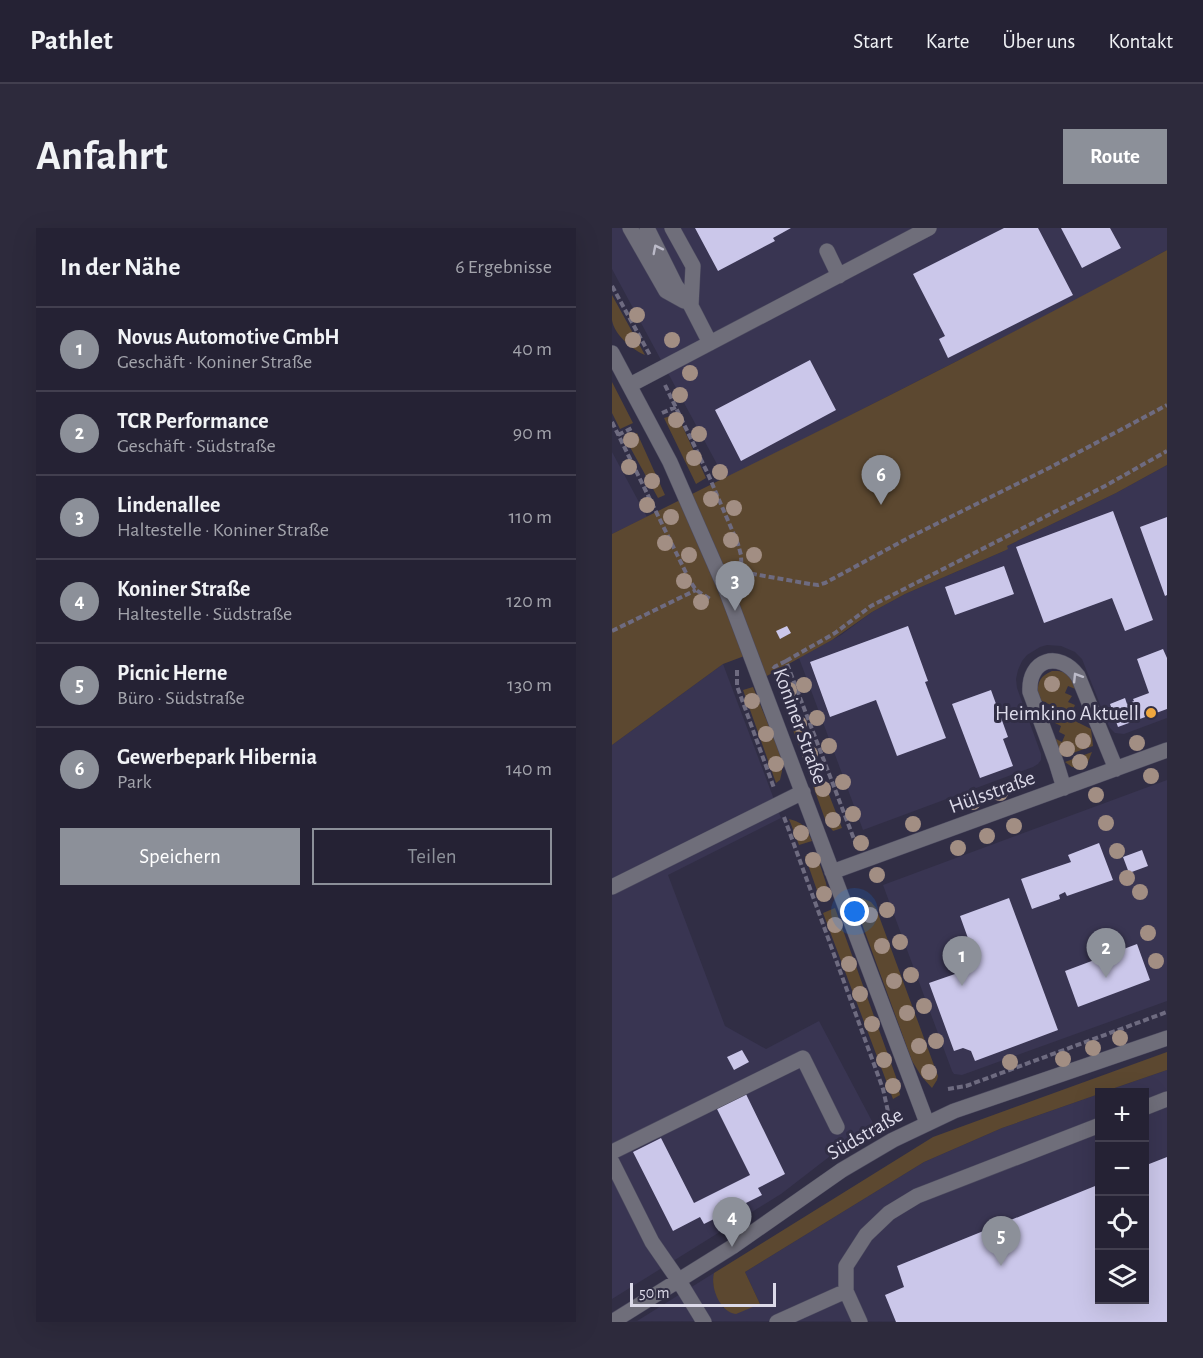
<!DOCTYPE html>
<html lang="de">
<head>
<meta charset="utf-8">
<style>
	:root { --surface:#252234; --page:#2d2a3c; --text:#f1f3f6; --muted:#a3a4ac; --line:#423f4f; --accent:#8c9099 }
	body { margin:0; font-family:"Alegreya Sans",sans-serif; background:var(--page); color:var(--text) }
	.controls { position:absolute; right:18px; bottom:18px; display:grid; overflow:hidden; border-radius:0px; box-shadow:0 6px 24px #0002 }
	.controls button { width:54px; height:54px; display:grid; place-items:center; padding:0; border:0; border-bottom:2px solid var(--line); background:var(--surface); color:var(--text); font:30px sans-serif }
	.scale { position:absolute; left:18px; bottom:15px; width:146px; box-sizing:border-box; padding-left:6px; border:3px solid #dcdae9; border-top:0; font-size:16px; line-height:21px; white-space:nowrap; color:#dcdae9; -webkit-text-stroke:4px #312e45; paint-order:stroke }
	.you { position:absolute; left:243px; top:684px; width:21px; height:21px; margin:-15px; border:4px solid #fff; border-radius:50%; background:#1a73e8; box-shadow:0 0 0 9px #1a73e833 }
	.badge { display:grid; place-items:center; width:39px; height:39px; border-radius:50%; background:var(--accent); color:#fff; font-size:20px; font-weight:700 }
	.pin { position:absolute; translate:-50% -50px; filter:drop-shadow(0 2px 3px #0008) }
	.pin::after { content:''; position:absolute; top:32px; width:21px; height:18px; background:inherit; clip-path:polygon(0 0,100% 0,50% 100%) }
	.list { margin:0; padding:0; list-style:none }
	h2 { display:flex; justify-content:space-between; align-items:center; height:78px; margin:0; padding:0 24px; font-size:26px }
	h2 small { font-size:20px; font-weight:400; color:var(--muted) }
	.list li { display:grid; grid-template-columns:39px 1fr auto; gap:18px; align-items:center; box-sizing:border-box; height:84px; padding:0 24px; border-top:2px solid var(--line) }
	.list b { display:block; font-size:22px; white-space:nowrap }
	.list p { margin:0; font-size:20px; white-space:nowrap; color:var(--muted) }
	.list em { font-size:20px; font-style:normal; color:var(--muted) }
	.actions { display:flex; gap:12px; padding:18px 24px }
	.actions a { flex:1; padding:14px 0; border:2px solid var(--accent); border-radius:0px; text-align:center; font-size:21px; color:var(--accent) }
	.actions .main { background:var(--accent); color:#fff }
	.icon { flex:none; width:33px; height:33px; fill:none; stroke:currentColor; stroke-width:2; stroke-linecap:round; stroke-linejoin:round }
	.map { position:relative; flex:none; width:555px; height:1094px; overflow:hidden; border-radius:0px }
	header { display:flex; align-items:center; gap:36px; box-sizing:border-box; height:84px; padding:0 30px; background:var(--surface); border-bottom:2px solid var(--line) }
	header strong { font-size:28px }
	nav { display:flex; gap:33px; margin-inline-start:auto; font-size:21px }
	.intro { display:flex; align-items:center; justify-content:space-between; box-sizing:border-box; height:144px; padding:0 36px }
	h1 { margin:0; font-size:42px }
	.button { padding:15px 27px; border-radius:0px; background:var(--accent); color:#fff; font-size:21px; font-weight:700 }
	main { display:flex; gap:36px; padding:0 36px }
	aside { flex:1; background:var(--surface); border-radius:0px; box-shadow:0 6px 24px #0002 }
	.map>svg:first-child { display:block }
	.built { fill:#393552 }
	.green { fill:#5c4830 }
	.building { fill:#cbc7ea }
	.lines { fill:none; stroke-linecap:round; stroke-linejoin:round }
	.minor-casing { stroke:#4c4a5f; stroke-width:16 }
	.path { stroke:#6e6b80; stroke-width:4; stroke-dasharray:6 3; stroke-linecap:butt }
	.minor { stroke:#6f6e7a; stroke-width:15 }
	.tree { fill:#a28e83 }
	.oneway { stroke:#bbbac8 }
	.poi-dot { fill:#efa73e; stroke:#312e45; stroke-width:2 }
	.labels { text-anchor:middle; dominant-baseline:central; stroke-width:6; stroke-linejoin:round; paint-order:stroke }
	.poi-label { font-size:21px; fill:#dcdae9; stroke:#312e45; text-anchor:end }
	.street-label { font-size:21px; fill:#dcdae9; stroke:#312e45 }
</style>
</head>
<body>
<header>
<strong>Pathlet</strong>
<nav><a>Start</a><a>Karte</a><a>Über uns</a><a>Kontakt</a></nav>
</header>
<div class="intro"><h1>Anfahrt</h1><a class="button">Route</a></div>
<main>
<aside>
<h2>In der Nähe<small>6 Ergebnisse</small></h2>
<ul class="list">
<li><span class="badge">1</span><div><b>Novus Automotive GmbH</b><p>Geschäft · Koniner Straße</p></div><em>40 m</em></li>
<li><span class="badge">2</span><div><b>TCR Performance</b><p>Geschäft · Südstraße</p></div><em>90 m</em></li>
<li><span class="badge">3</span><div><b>Lindenallee</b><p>Haltestelle · Koniner Straße</p></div><em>110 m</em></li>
<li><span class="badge">4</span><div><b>Koniner Straße</b><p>Haltestelle · Südstraße</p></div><em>120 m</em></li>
<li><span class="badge">5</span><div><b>Picnic Herne</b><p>Büro · Südstraße</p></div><em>130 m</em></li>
<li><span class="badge">6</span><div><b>Gewerbepark Hibernia</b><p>Park</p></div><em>140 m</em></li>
</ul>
<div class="actions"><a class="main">Speichern</a><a>Teilen</a></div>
</aside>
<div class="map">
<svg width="555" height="1094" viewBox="0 0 555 1094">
	<rect width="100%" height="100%" fill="#312e45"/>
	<path class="built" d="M0,0H555V22L455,77L113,251L0,41Z
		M0,224L35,289L0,306Z
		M555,237V490L512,506L503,505L498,500L495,494L470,431L463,424L449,418L435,417L428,419L415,427L410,433L406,442L404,451L405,460L429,526V532L426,536L421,539L251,602L187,430L229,407L260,384L293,366L392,323L395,318L504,265Z
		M111,436L169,590L56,647L113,798L154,821L207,793L261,895L169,966L0,1071V517Z
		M555,552V773L350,847L342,846L340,843L271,657Z
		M555,842V1094L25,1093L102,1045L101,1056L111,1080L148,1076L133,1044L312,934L390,900L487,866L488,1072H532V864H491Z"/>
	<path class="green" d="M555,22V237L504,265L395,318L396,321L392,323L293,366L260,384L220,412L153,449L143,424L111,436L0,517V306C186,213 373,122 555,22Z
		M0,67L33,127C21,122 2,107 0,92C0,84 0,75 0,67Z
		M0,154L21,195L8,201L0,185Z
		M65,186L94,250L84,256L52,190Z
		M25,205L53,267L46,270L13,210Z
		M440,443C457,442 459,449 466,462L456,458L453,465L460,468L456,474L463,477L460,484L466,487L463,493L479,501L481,518L449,529L440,509L450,514L453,507L447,504L449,498L443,495L446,488L440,485L443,479L426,471C425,456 426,449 440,443Z
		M170,446L230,600L221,603L214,594L162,449Z
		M141,459L170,530V543L168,552L164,555L131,462Z
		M480,524L476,534L469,540L460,539L453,534Z
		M177,591C192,595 194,599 200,613L187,617Z
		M204,625L214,655L216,666L209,674L193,628Z
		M250,670L259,674L264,680L326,848L325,852L320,860L310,849L300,833L246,685L244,672Z
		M223,680L284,849L288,867L281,871L211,685Z
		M555,824V842L491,864H488L487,866L390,900L312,934L133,1044L148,1076L124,1086C108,1084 98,1059 102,1045L321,909Z"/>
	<path class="building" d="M83,0H179L161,10L163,13L106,43Z
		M392,0H426L461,67L336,130L327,111L333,108L301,46Z
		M449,0H498L509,20L470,40Z
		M198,132L224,182L129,233L103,182Z
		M501,283L541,392L513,403L500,370L432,395L404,319Z
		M555,289V367L553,368L528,299Z
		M392,338L402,366L343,387L333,359Z
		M175,398L179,405L168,411L164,403Z
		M296,398L316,453L313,454L334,510L285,528L264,472L218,489L198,434Z
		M551,421L555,430V481L506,499L498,476L513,470L515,476L522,473L521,471L537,465L525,431Z
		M379,462L396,509L391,511L401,538L368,550L340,476Z
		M487,615L501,652L455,668L453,664L447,667L448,671L420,681L409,651L459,634L456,627Z
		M530,622L536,638L517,645L511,629Z
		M397,670L446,802L363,833L359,823L351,820L342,823L317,755L366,738L348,688Z
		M525,716L538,752L466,779L453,743Z
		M130,822L137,834L122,842L115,829Z
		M133,864L173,946L146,960L150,967L92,996L88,989L61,1003L21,924L49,910L82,975L138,947L104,879Z
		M555,929V1094H284L273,1067L292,1059L285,1038L488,956V1072H532V938Z"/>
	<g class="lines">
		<g class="minor-casing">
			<path id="minor" d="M18,0L54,63L72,73
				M35,0L64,58L79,78L98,115
				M60,0L81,38L79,78
				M215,23L227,48
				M0,125L58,234L114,362L315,895
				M18,157L317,0
				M452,560L444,534L418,464C416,431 447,422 466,448L504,541
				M220,644L555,522
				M0,659L191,564
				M532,880L555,871
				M0,924L191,830L225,899
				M0,934L40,1014L67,1053L92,1094
				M234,1063V1038L254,1007L277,985L305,968L488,897
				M0,1094L120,1019L230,942L281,912L342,883L555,810
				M165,1094L234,1063L248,1094"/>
		</g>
		<path class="path" d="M0,58L39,129
			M53,157L96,246L126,316L129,327L130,355
			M50,185L64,179
			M0,194L78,353L84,362L98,371
			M6,207L22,199
			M130,344L198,356L206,357L213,355L298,309L439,239L555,177
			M0,403L84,362
			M174,433L223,405L259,378L493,258L555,223
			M161,438L162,439L174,433L245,619
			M125,442V458L162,560
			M172,589L271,861L279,897
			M336,861L354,858L555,784"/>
		<use href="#minor" class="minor"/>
	</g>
	<g class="tree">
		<circle cx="25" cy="87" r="8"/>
		<circle cx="21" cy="112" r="8"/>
		<circle cx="60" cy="112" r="8"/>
		<circle cx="78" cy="145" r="8"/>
		<circle cx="68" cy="167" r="8"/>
		<circle cx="64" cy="192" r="8"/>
		<circle cx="87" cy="206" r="8"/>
		<circle cx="19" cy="212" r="8"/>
		<circle cx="82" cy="230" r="8"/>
		<circle cx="17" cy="239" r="8"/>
		<circle cx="108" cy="244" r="8"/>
		<circle cx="40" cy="253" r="8"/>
		<circle cx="99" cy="271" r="8"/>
		<circle cx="35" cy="277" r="8"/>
		<circle cx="122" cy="280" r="8"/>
		<circle cx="59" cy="289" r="8"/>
		<circle cx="119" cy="312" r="8"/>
		<circle cx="53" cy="315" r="8"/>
		<circle cx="77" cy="327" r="8"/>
		<circle cx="142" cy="327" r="8"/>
		<circle cx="72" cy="353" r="8"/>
		<circle cx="89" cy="374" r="8"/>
		<circle cx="440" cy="456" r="8"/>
		<circle cx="192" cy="457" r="8"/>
		<circle cx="177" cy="462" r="8"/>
		<circle cx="140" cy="473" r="8"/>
		<circle cx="205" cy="490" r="8"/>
		<circle cx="187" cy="496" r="8"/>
		<circle cx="154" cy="506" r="8"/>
		<circle cx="471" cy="513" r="8"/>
		<circle cx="525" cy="515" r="8"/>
		<circle cx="217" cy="518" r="8"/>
		<circle cx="455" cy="521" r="8"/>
		<circle cx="198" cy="526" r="8"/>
		<circle cx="468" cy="534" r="8"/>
		<circle cx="164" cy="536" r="8"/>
		<circle cx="539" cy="548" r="8"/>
		<circle cx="231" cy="554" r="8"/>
		<circle cx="211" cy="561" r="8"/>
		<circle cx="388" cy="565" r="8"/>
		<circle cx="484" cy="567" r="8"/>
		<circle cx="361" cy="574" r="8"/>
		<circle cx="241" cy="586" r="8"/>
		<circle cx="221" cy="592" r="8"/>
		<circle cx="494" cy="595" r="8"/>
		<circle cx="301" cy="596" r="8"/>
		<circle cx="402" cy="598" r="8"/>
		<circle cx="189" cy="605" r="8"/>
		<circle cx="375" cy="608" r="8"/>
		<circle cx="249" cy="615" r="8"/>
		<circle cx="346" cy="620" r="8"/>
		<circle cx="505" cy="623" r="8"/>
		<circle cx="201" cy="632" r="8"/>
		<circle cx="265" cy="647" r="8"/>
		<circle cx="515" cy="650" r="8"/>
		<circle cx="528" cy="664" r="8"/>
		<circle cx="212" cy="666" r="8"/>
		<circle cx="275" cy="682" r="8"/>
		<circle cx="258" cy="687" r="8"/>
		<circle cx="223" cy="697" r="8"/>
		<circle cx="536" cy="705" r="8"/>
		<circle cx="288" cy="714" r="8"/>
		<circle cx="270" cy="718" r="8"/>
		<circle cx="544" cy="733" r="8"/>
		<circle cx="237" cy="736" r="8"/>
		<circle cx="299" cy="747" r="8"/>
		<circle cx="282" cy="753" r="8"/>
		<circle cx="248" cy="766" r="8"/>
		<circle cx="312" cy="778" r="8"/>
		<circle cx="295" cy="785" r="8"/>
		<circle cx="260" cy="796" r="8"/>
		<circle cx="508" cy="810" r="8"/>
		<circle cx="324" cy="813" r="8"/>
		<circle cx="307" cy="818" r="8"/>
		<circle cx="481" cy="820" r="8"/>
		<circle cx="451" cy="831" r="8"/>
		<circle cx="272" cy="832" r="8"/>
		<circle cx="398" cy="834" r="8"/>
		<circle cx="317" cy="844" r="8"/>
		<circle cx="281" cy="858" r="8"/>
	</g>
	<defs><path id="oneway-chevron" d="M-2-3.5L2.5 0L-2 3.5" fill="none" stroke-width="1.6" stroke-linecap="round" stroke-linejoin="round" transform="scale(1.5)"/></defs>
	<g class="oneway">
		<use href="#oneway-chevron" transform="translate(45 21) rotate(-117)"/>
		<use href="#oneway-chevron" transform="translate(465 449) rotate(-122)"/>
	</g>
	<circle class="poi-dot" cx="539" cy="485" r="6"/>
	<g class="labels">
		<g class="poi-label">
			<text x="527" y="485">Heimkino Aktuell</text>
		</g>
		<g class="street-label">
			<text transform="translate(188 498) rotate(70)">Koniner Straße</text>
			<text transform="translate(380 564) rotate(-20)">Hülsstraße</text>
			<text transform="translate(253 906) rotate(-30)">Südstraße</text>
		</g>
	</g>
</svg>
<div class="controls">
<button>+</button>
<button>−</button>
<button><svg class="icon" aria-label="locate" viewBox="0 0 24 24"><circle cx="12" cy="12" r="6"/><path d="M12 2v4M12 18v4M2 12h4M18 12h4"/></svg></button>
<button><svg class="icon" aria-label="layers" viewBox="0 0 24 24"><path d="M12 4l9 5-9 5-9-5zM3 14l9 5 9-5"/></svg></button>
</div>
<div class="scale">50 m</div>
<div class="you"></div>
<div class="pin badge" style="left:350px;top:758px">1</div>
<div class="pin badge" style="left:494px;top:750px">2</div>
<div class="pin badge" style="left:123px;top:383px">3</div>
<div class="pin badge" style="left:120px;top:1019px">4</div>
<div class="pin badge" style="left:389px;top:1038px">5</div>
<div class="pin badge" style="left:269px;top:277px">6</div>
</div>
</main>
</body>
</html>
